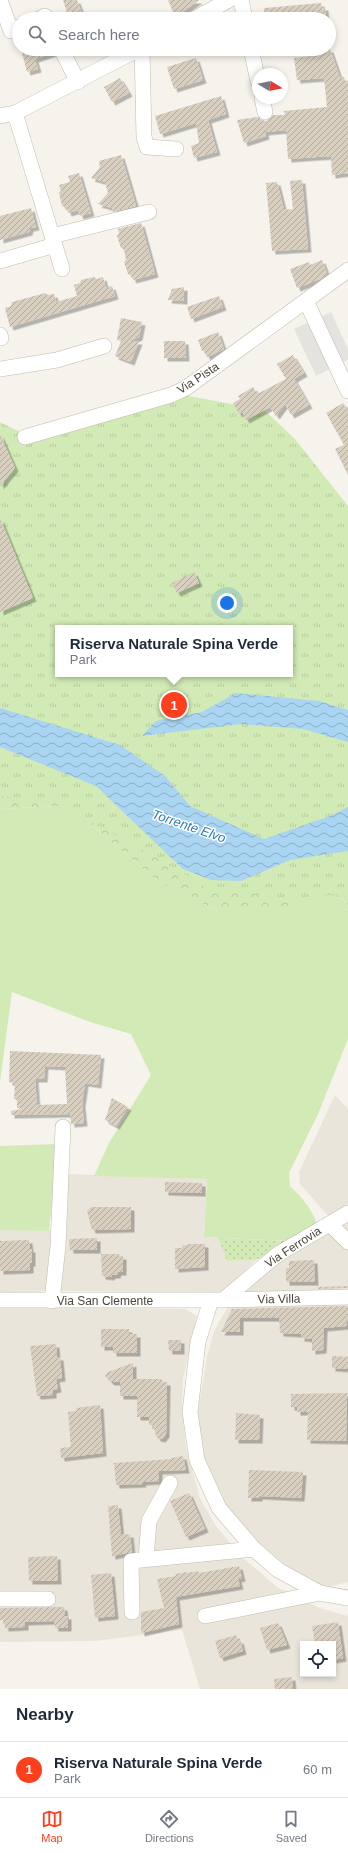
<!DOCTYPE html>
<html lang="en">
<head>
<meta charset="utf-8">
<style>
	:root { --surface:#fff; --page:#f6f6f7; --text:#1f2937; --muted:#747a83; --line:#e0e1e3; --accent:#fc3f1d }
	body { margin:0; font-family:Arial,sans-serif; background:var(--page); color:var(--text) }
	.controls { position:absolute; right:12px; bottom:12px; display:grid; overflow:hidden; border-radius:0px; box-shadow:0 2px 6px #0003 }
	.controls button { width:36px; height:36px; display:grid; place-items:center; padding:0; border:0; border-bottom:1px solid var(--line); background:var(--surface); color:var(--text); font:20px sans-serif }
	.compass { position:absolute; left:252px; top:68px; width:36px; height:36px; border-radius:50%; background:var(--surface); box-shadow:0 2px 6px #0003; rotate:100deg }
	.you { position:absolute; left:227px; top:603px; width:14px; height:14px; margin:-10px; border:3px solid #fff; border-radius:50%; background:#1a73e8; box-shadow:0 0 0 6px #1a73e833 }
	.badge { display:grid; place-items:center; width:26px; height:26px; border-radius:50%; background:var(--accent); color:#fff; font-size:13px; font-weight:700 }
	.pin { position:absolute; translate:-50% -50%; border:2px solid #fff; box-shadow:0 1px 4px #0006 }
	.popup { position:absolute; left:55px; top:625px; width:238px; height:52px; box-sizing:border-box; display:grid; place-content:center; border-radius:0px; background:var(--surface); filter:drop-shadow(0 1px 3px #0005); font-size:13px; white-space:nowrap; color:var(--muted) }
	.popup b { font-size:15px; color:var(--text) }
	.popup::after { content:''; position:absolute; left:50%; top:100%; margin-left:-8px; border:8px solid transparent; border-top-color:var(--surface) }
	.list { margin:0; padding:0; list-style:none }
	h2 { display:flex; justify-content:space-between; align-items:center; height:52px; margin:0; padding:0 16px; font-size:17px }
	h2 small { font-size:13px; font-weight:400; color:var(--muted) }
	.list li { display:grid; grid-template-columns:26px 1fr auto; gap:12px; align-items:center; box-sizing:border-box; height:56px; padding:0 16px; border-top:1px solid var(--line) }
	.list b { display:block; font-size:15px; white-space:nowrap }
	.list p { margin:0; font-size:13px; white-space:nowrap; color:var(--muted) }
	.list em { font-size:13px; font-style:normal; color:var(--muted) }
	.icon { flex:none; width:22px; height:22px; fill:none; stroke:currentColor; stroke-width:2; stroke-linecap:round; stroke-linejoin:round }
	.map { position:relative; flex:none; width:348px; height:1689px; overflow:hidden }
	.search { position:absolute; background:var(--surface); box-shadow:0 2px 6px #0003; left:12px; right:12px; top:12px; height:44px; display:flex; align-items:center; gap:10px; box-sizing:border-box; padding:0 14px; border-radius:22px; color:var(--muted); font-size:15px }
	.sheet { height:108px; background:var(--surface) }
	nav { display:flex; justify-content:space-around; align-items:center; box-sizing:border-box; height:56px; border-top:1px solid var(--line); background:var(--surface); font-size:11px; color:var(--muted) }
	nav a { display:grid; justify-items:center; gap:2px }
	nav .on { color:var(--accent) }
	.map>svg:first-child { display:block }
	.residential { fill:#eae5da; fill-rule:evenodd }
	.grass { fill:#d2eab5 }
	.forest { fill:url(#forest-crowns) }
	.park { fill:url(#park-tufts); fill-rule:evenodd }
	.garden { fill:url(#garden-dots) }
	.parking { fill:#e5e3e0 }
	.water { fill:url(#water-waves) }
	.building { fill:url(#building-hatch); fill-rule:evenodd; filter:url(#shadow) }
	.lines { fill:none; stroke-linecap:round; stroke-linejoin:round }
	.minor-casing { stroke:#c2bbae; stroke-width:16 }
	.minor { stroke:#fff; stroke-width:15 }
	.labels { text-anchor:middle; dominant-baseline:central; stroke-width:3; stroke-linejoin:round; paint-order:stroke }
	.street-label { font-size:12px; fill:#4b4439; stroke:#fff }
	.water-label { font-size:13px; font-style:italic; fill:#2e7ab2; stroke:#fff }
</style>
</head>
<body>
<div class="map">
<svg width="348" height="1689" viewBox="0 0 348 1689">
	<defs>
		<pattern id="forest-crowns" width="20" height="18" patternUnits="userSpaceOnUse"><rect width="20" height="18" fill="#d2eab5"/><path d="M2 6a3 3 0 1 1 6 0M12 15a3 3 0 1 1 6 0" fill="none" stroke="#b6ca9c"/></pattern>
		<pattern id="park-tufts" width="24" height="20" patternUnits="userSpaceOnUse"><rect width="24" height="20" fill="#d2eab5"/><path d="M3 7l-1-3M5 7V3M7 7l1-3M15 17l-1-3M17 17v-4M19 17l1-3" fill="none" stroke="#b6ca9c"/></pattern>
		<pattern id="garden-dots" width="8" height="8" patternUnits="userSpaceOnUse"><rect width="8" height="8" fill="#d2eab5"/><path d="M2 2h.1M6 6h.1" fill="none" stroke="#b6ca9c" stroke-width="1.8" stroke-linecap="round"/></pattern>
		<pattern id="water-waves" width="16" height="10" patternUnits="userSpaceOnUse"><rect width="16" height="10" fill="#a9d4f2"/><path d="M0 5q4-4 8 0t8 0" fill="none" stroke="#8caec5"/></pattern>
		<pattern id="building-hatch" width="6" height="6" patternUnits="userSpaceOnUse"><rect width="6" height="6" fill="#d8cfc1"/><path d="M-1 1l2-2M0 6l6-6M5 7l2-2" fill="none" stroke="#b1aa9e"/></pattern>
		<filter id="shadow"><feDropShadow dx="3.5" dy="3.5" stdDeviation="0" flood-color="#0004"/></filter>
	</defs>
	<rect width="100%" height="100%" fill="#f6f3ec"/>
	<path class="residential" d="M335,1095L348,1109V1207L330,1218L300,1184L299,1172Z
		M68,1174L207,1179L204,1237L218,1238L227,1261L256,1260L222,1293L0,1290V1230H65Z
		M348,1220V1582L328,1587L307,1580L271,1558L224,1503L207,1471L201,1446L198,1412L207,1356L214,1331L226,1310L257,1277L275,1261Z
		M0,1306L185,1309L197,1316L183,1379L182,1405L186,1448L200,1498L216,1526L242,1557L277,1587L320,1608L348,1616V1689H200L182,1630L95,1641L0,1642ZM303,1644H333V1674H303Z"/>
	<path class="grass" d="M77,805L89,823L159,882L218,911L322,892L342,899L348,905V1039L318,1114L289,1173L290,1186C302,1197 311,1208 317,1224L290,1241L204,1237L207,1179L94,1176L109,1143L151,1075L131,1034L90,1022L12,992L0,1082V809Z
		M58,1144L49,1231L0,1230V1146Z"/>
	<path class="forest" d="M0,747L348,851V905L342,899L322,892L298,906L218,911L159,882L89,823L76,805L0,809Z"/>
	<path class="park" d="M183,395L264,410L295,439L348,506V892L344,894L283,899L240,891L209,889L156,857L55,803L0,796V422L30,437ZM58,628H290V674H58Z"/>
	<path class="garden" d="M218,1238L290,1241L256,1260L227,1261Z"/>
	<path class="parking" d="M331,312L348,349V360L316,376L294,329Z
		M0,1290L41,1291V1299L0,1298Z"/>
	<path class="water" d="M236,693L319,701L348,710V742L303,729L241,724L142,736L156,721L202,712Z
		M0,708L120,745L165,776L190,806L264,839L330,816L348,807V851L290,860L241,881L211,880L183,869L96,786L0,747Z"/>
	<path class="building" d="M63,0H77L84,19H69Z
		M168,0H199L175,17Z
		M321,3L322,7H325L326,19H306V17L265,19L264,8Z
		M21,49H52L53,53L35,59L38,69L27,72Z
		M311,49H330L340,78L344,77L345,81H348V173L332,175L331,156L288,159L286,130L265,132L266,136L244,143L237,120L258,117L262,120L266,121L273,115H285L284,111L327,107L324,78L297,80L294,58L312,56Z
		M196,58L203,80L174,89L167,67Z
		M120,78L129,93L112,102L104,87Z
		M221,96L226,114L208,120L217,152L194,158L191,146L199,143L196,123L160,134L155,116Z
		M121,155L136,206L113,212L112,208L98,204L108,193L105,182L91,178L100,167L99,161Z
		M79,173L91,213L80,216L78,210L68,213L66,207L62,206L59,193L61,191L59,185L70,182L68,176Z
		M302,180L308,249L272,251L266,183L277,182L284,210L293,209L290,181Z
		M31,208L36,227L30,228L29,232L0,240V216Z
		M141,223L155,274L133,280L131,275L128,274L124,262L126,260L124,249L121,248L117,236L119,233L118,229Z
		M322,260L327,274L320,279L297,288L290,269L309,262L310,265Z
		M94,277L97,279L103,277L106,288L112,286L115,296L10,327L5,308L11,306L12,302L45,293L48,295L54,294L56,302L77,296L74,285L80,283L81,280Z
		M184,287V301L168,300L172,289Z
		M219,296L223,307L191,319L187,307Z
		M121,318L142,322L139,337L129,341H139L131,362L115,356L121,341H124L117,340Z
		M218,332L224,349L207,357L204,351H202L198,340Z
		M164,341H185L186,358H164Z
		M293,355L304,373L294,379L309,405L291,415L285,404L276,416L270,407L246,420L242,412L239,414L233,403L240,399L238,396L253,387L257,394L286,379L277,364Z
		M343,403L348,411V475L335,449L344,445L326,413Z
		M0,434L15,468L0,486Z
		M0,518L33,598L0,612Z
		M194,572L199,583L177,593L172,583Z
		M10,1051L101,1055L98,1085L85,1083L82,1104L84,1123L71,1124L70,1114L11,1115V1111L22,1109L17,1108V1100L14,1099L15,1083L9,1082ZM45,1066L65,1067L67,1104L37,1105L35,1079H44Z
		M112,1098L128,1107L116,1126L105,1120Z
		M165,1182L202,1183V1193L165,1192Z
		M91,1207H131V1229L92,1230L87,1211Z
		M97,1238V1250H70L69,1239Z
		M29,1240L30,1249H32V1263H30V1270L0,1271V1241Z
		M188,1244H205V1267L175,1269V1248H182L183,1245H188Z
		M101,1254H119V1256H123V1272H118L117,1275H112L111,1277L102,1276Z
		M314,1260L315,1282H286V1268H289V1261Z
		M348,1286V1288L318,1289V1287Z
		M348,1306V1318L346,1326L324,1328L323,1350L312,1351V1339L301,1338V1334L280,1333L279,1318H240V1332H221L232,1309Z
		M101,1329H129V1334H137V1353H113V1347H101Z
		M168,1340H181V1351H169Z
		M56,1344L57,1357H60L62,1378L56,1379L58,1389L53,1390V1395L37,1396L30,1346Z
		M332,1356L348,1357V1369L332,1368Z
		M133,1363V1379H162V1382H167L166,1434L162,1439L157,1438L153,1425H149V1417H137V1396H120V1382H111L105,1376L108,1372Z
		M347,1393L346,1441L307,1440L308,1412H297V1407H291V1394Z
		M100,1405L103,1453L61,1458L60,1448L71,1447L68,1412L77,1411L76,1408Z
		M236,1413L260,1415L259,1440H235Z
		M183,1456L186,1470L159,1471V1481L142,1482L143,1484L116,1485L114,1463L171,1459V1458Z
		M249,1470L303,1472L301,1498L259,1496V1498H248Z
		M189,1493L205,1529L186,1537L170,1501Z
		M118,1505L121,1535L130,1534L132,1552L112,1556L108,1506Z
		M57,1556L58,1581H29L28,1557Z
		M239,1566L242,1578L238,1579L240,1586L176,1597L179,1624L141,1633V1612L164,1608L157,1579L176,1576L175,1574L186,1572V1573L198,1571L199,1573Z
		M111,1573L115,1616L95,1618L91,1575Z
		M64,1607L65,1616H68V1628H55L54,1621L25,1622V1627L5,1628L4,1620H0V1608Z
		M338,1622L343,1658L333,1660V1644H315L312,1626Z
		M278,1623L287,1645L267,1650L260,1628Z
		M236,1635L238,1641L240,1640L243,1651L220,1658L215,1641Z
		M292,1677L293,1689H275L274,1679Z"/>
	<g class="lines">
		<g class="minor-casing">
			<path id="minor" d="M0,0L11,31L19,27
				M241,0L245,19
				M39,19L45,16L46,19
				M194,19L229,0
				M61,49L78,82
				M142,49L144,137L147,147L176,149
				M251,49L258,81
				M262,98L265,112
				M15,113L62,269
				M0,116L15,113L139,49
				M52,236L149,212
				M0,261L55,245
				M306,301L348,391
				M0,335L1,338
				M0,369L57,360L104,346
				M25,437L171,395L186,388L348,270
				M330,1224L348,1242
				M0,1300H223L348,1297
				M211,1300L198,1342L190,1412L197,1460L219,1508L254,1549L278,1570L320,1593L348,1598
				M223,1300L278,1254L348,1213
				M52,1301L58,1246L63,1127
				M146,1559L149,1521L170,1483
				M0,1599H48
				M132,1612L131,1561L254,1549
				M205,1616L320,1593"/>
		</g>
		<use href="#minor" class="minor"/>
	</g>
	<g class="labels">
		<g class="street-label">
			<text transform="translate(198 378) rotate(-33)">Via Pista</text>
			<text transform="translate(293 1247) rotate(-33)">Via Ferrovia</text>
			<text transform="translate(279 1299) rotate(-1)">Via Villa</text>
			<text x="105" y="1301">Via San Clemente</text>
		</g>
		<g class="water-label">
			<text transform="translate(189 826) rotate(19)">Torrente Elvo</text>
		</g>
	</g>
</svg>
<div class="controls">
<button><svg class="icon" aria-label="locate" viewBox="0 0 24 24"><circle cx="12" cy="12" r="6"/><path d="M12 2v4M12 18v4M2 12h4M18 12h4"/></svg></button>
</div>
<svg class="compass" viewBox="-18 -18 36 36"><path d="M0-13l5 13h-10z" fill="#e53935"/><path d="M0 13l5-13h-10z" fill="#747a83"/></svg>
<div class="you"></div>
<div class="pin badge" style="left:174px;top:705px">1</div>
<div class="popup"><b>Riserva Naturale Spina Verde</b>Park</div>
<div class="search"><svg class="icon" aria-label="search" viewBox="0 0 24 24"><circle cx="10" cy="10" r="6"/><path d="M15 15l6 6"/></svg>Search here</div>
</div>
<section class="sheet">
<h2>Nearby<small></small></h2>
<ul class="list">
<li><span class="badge">1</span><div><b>Riserva Naturale Spina Verde</b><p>Park</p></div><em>60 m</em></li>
</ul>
</section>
<nav>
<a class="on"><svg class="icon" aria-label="map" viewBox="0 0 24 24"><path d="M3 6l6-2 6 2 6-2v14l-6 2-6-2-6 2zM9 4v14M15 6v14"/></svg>Map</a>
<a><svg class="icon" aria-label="directions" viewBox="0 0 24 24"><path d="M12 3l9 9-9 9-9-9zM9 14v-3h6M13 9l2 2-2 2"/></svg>Directions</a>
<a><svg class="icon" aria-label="saved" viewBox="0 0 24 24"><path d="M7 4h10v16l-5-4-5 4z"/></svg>Saved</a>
</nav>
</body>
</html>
